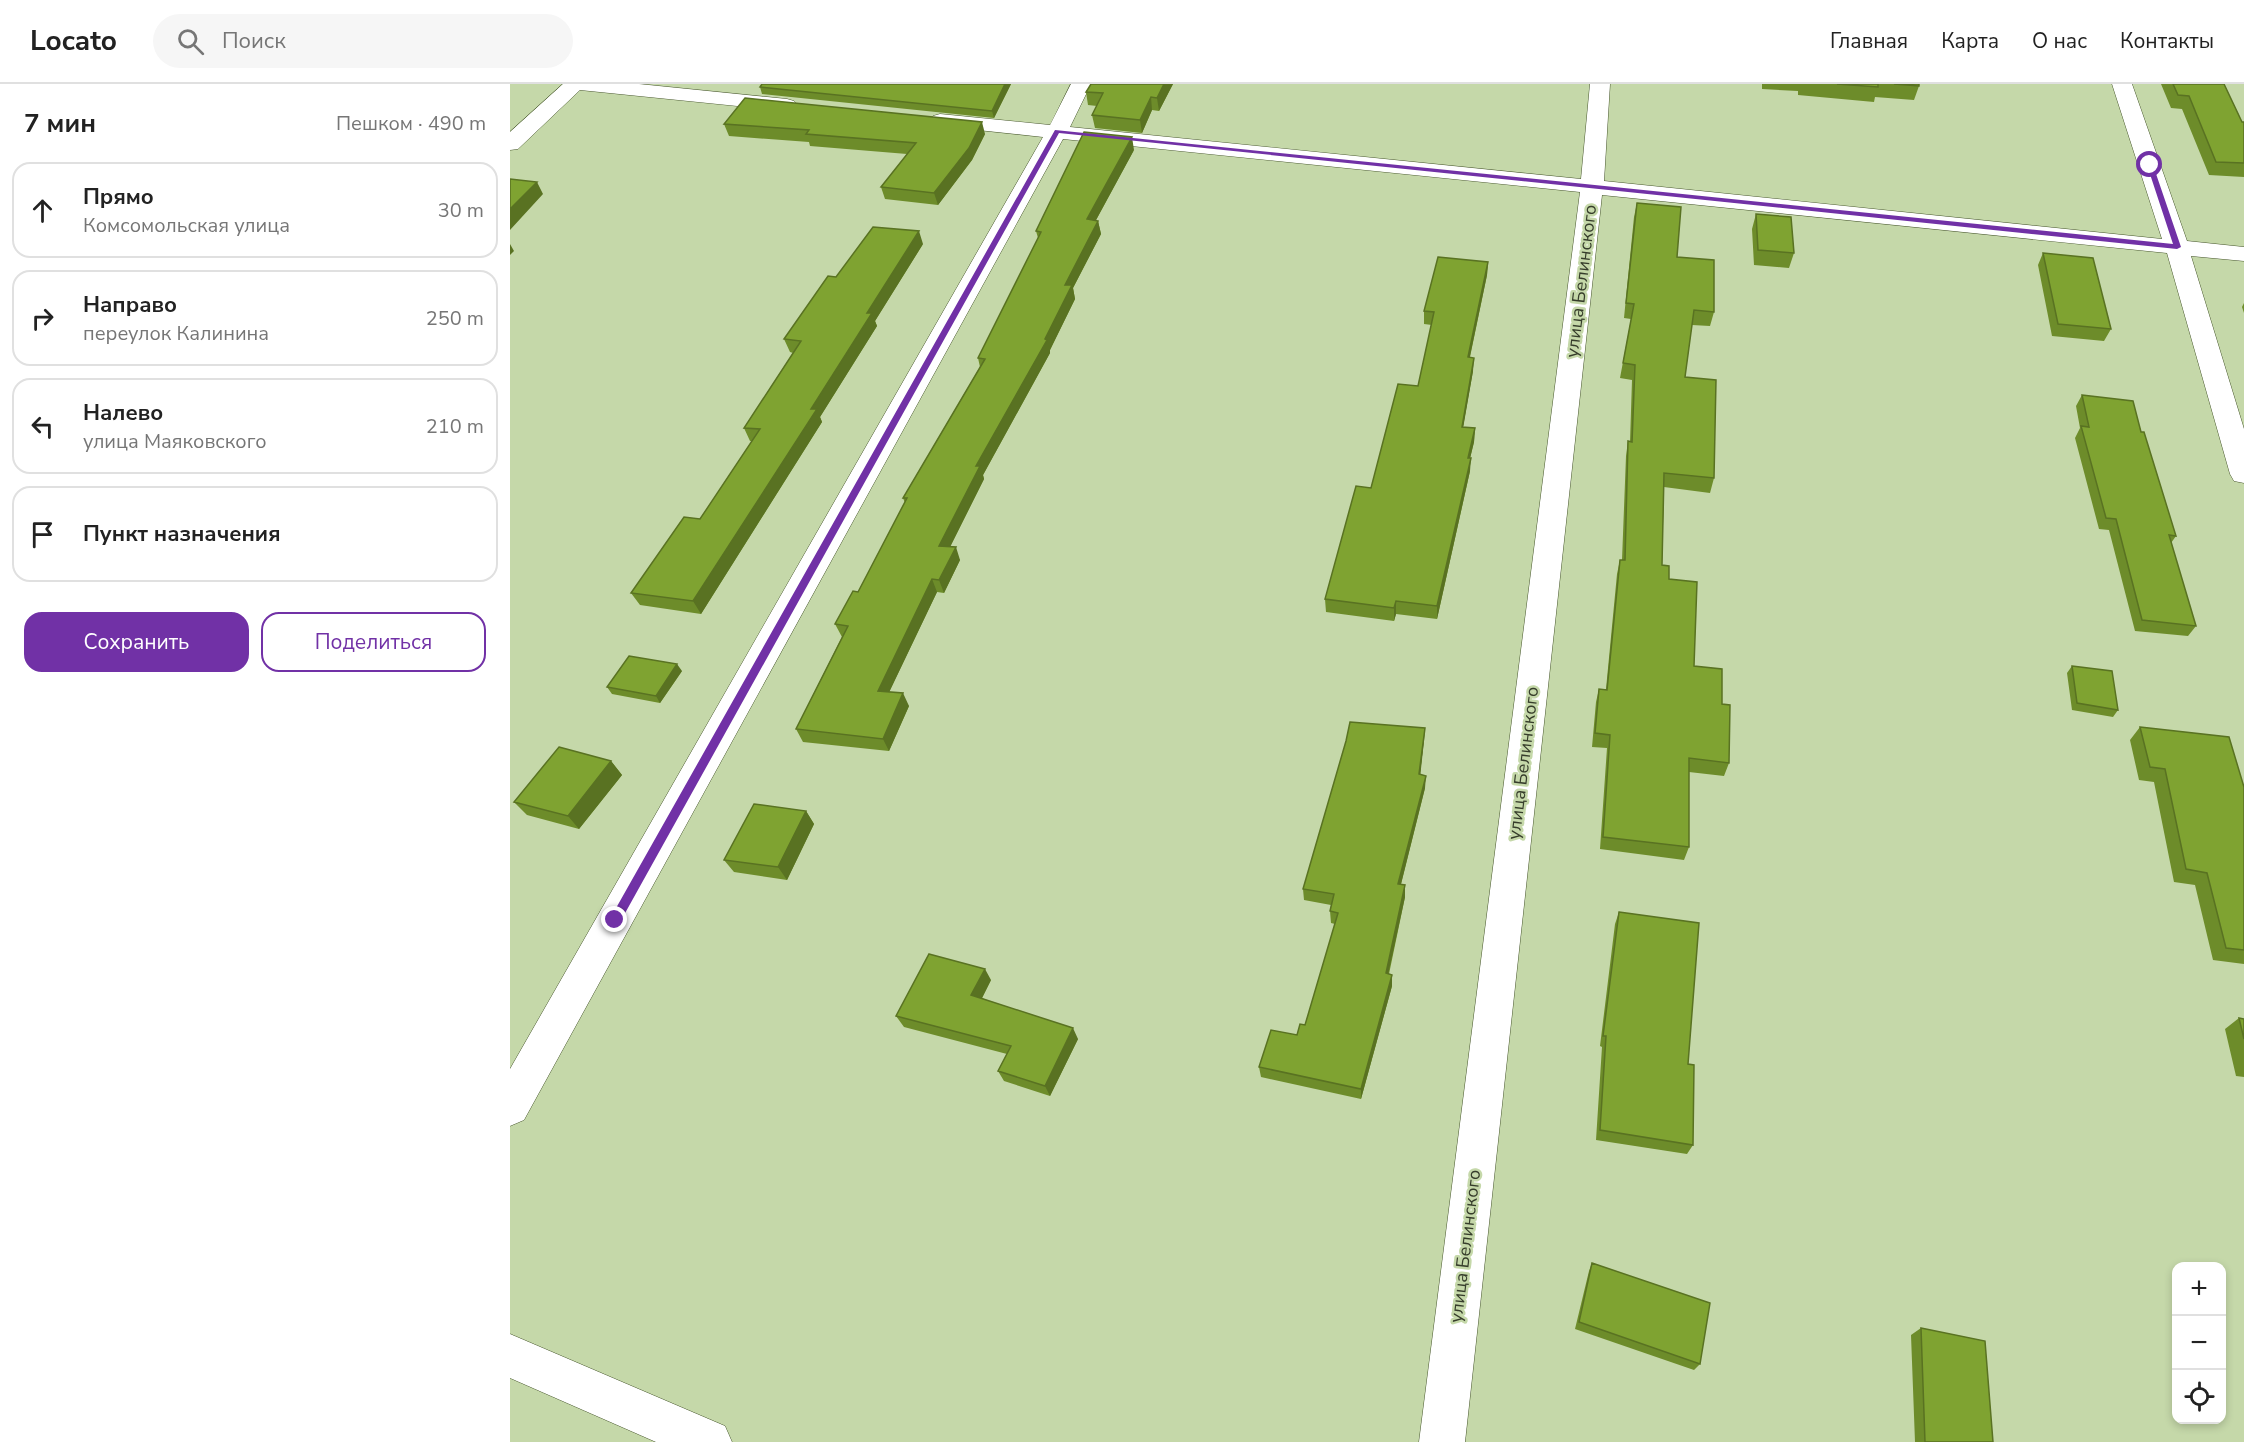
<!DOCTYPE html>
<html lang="ru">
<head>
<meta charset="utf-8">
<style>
	:root { --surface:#fff; --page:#f6f6f6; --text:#222; --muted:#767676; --line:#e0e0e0; --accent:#7131a6 }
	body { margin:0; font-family:"Nunito Sans",sans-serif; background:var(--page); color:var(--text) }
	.controls { position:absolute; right:18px; bottom:18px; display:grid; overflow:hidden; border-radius:12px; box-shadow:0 3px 9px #0003 }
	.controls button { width:54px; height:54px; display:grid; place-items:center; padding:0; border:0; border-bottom:2px solid var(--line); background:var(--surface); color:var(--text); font:30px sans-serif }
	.stop { position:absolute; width:18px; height:18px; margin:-14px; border:4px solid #7131a6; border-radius:50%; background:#fff }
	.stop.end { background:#7131a6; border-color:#fff; box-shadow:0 2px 6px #0008 }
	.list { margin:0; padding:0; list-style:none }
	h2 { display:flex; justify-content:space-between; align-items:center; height:78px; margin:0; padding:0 24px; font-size:26px }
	h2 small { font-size:20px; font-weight:400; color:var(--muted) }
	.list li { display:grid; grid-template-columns:39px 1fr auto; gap:18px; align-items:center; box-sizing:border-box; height:96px; margin:0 12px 12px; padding:0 12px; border:2px solid var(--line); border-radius:18px }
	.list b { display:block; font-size:22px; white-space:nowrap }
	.list p { margin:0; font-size:20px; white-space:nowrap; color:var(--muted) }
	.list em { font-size:20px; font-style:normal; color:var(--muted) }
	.actions { display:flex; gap:12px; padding:18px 24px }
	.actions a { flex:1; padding:14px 0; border:2px solid var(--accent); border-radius:18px; text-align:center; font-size:21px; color:var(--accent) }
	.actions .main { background:var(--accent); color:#fff }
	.icon { flex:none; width:33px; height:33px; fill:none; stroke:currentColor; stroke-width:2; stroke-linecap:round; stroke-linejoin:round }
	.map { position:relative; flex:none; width:1734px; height:1358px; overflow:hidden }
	header { display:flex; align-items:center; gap:36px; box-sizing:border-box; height:84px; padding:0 30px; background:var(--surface); border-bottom:2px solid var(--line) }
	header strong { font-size:28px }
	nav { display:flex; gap:33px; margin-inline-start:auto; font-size:21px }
	.search { width:420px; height:54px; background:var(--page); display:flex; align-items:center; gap:15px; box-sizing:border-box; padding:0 21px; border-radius:33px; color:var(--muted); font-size:22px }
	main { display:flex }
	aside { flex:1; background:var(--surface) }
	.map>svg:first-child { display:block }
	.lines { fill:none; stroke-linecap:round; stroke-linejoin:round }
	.street-casing { stroke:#47562d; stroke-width:1 }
	.street { fill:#fff; fill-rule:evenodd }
	.wall { fill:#6d8c2a }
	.shaded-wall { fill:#597222 }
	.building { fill:#7fa331; stroke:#597222; stroke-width:1.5 }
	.route { fill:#7131a6 }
	.labels { text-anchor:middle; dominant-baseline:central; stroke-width:5; stroke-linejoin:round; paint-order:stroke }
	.street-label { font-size:18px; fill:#363d2b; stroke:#c5d8a9 }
</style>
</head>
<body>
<header>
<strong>Locato</strong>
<div class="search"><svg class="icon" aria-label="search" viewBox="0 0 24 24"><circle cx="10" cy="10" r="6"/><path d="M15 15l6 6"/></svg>Поиск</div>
<nav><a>Главная</a><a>Карта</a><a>О нас</a><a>Контакты</a></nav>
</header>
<main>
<aside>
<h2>7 мин<small>Пешком · 490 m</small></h2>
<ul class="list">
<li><svg class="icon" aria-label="ahead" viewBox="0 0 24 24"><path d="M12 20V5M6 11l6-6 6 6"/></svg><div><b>Прямо</b><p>Комсомольская улица</p></div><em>30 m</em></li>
<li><svg class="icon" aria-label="right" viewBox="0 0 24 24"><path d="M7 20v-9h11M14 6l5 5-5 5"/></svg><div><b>Направо</b><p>переулок Калинина</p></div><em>250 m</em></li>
<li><svg class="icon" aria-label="left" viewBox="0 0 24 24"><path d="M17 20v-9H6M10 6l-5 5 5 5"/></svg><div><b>Налево</b><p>улица Маяковского</p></div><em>210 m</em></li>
<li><svg class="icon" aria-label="arrive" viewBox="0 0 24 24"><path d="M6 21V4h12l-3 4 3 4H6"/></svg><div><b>Пункт назначения</b></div></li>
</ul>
<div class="actions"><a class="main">Сохранить</a><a>Поделиться</a></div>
</aside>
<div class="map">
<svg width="1734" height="1358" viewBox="0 0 1734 1358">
	<rect width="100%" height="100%" fill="#c5d8a9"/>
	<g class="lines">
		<g class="street-casing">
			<path id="street" d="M53,0H129L277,15L284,17L287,21L284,25L277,27L70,6L8,65L0,66V48Z
				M561,0H581L560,43L1071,95L1080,0H1100L1094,97L1652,155L1602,0H1622L1677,157L1734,163V177L1681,172L1734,345V399L1724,397L1720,390L1657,169L1092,111L955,1358H909L1070,108L553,55L14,1036L0,1042V985L533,53L430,42L423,40L419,36L423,32L430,30L540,41Z
				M0,1250L215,1342L222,1358H146L0,1294Z"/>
		</g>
		<use href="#street" class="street"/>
	</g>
	<path class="wall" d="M252,0H501L484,34L252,10L250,3Z
		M663,0L649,27L642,26L632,49L585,44L582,31L587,22L578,21L576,8Z
		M1252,0H1409V2L1404,16L1365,13L1364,18L1288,11V7L1252,5Z
		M1651,0H1714L1732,38H1734V93L1699,91L1672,25L1661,24Z
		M214,40L475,50L462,76L428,121L375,115L371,103L397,70L300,62L299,58L219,52Z
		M624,66L586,136L588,137L591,150L563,204L565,215L540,266V269L473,391L474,395L440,463L450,476L434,509L427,508L379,608L399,622L379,667L293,658L286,645L332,553L325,540L348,508L395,419L393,414L470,283L468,274L528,154L526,147Z
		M1127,119L1167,173L1204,228L1200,242L1182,241L1175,293L1204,394L1200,409L1154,403L1152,481L1159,495L1184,582L1212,620L1219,679L1214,692L1179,688V763L1174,776L1090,765L1097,664L1082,663L1086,618L1089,605H1096L1107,490L1110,476H1112L1116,372L1118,357L1120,358L1122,296L1110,294L1121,235L1114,234L1124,133Z
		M1246,130L1284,169L1279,184L1244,181L1242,145Z
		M413,160L365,237L367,242L310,333L312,338L191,530L130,521L121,509L190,435L242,357H240L234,344L283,269L280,268L274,255L326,193Z
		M1533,169L1601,245L1594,257L1542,252L1528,181Z
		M978,178L977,191L960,273L963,287L953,343L965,344L964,358L960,374V387L927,535L886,530L884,537L816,528L815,515L861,404L908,302L922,241L914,240V227Z
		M1734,219V229L1732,223Z
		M1572,311L1631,348L1666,452L1661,459L1686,542L1678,552L1625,547L1599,446L1589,445L1565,354L1570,344L1566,322Z
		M1562,582L1608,626L1603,633L1562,626L1557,589Z
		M172,587L150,619L102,610L97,603Z
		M1630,643L1734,703V880L1703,876L1685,801L1664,798L1644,698L1629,696L1620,656Z
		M915,644L910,691L915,704L891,800L895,801V813L879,890L882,902L851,1015L751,993L749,983L787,951L795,941L825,840L821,839L820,827L821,821L794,816L793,805Z
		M101,677L112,691L69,745L17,731L4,718Z
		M296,727L304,740L277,796L224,788L214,776Z
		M1109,828L1178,980L1183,1061L1177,1070L1086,1056L1092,963L1090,962L1105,840Z
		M481,896L472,914L568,955L540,1012L494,997L488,987L497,970L394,943L386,932Z
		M1729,934L1734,935V993L1726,992L1715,945Z
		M1082,1179L1190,1280L1184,1286L1065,1245L1079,1187Z
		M1411,1244L1483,1358H1405L1401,1251Z"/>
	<path class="shaded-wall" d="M495,0H501L484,34L482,27Z
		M654,0H663L649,27L647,14Z
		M641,13L642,26L632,49L630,36Z
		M472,38L475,50L462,76L428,121L424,109Z
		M622,53L624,66L579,149L577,135Z
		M27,98L33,110L0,146V125Z
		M588,137L591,150L563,204L565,215L540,266V269L473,391L474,395L434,475L429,462L466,382L535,255L555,201Z
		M409,147L413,160L365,237L367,242L310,333L312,338L191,530L183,517L301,325L357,229Z
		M0,160L4,167L0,171Z
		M978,178L977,191L957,286L958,273Z
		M964,274L963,287L951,356L952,343Z
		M965,344L964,358L957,387L958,374Z
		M961,374L960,387L927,535V522Z
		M446,463L450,476L434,509L429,496Z
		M422,495L427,508L374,619L368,607Z
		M886,517V530L884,537V524Z
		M167,580L172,587L150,619L146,612Z
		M393,609L399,622L379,667L373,655Z
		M915,644L914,657L909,703V690Z
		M101,677L112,691L69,745L58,732Z
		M916,692L915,704L888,812V800Z
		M296,727L304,740L277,796L268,783Z
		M895,801V813L876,900V889Z
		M475,885L481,896L468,922L461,911Z
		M882,891V902L851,1015V1005Z
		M563,944L568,955L540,1012L535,1002Z"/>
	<path class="building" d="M252,0H495L482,27L250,3Z
		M581,0H654L647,14L641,13L630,36L582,31L593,9L576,8Z
		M1327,0H1368V3Z
		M1384,0H1409V2Z
		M1663,0H1714L1732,38H1734V79L1706,78L1679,12L1668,11Z
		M235,14L472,38L459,64L424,109L371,103L406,59L296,50L299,46L214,40Z
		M574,48L622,53L577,135L588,137L555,201H562L535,255L537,256L466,382H470L429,462L446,463L429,496L422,495L368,607L393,609L373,655L286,645L338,542L325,540L343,507L348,508L397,414H393L475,275L468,274L531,148L526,147Z
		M0,95L27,98L0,125Z
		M1127,119L1171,123L1167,173L1204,176V228L1184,226L1175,293L1206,296L1204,394L1154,389L1152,481L1159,482V495L1187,498L1184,582L1212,585V620L1220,621L1219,679L1179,674V763L1093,753L1100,651L1085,649L1089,605L1097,606L1110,476H1115L1118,357L1122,358L1125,281L1113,279L1124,220L1116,219Z
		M1246,130L1281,133L1284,169L1248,166Z
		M363,143L409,147L357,229H362L301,325H307L183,517L121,509L174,433L190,435L250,345L234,344L291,257L274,255L318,192L326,193Z
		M1533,169L1583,174L1601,245L1548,240Z
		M928,173L978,178L958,273L964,274L952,343L965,344L958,374H961L927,522L886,517L884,524L815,515L846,402L861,404L888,300L908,302L924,228L914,227Z
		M1572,311L1623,317L1631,348H1634L1666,452L1659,451L1686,542L1632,536L1606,435L1596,434L1571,342L1579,343Z
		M119,572L167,580L146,612L97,603Z
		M1562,582L1602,587L1608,626L1567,619Z
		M840,638L915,644L909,690L916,692L888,800L895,801L876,889L882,891L851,1005L749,983L761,946L787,951L790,940L795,941L828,829L820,827L824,810L793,805L836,657Z
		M1630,643L1719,653L1734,703V866L1716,864L1697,789L1676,785L1655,685L1640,683Z
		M49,663L101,677L58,732L4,718Z
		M244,720L296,727L268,783L214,776Z
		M1109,828L1189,839L1178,980L1184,981L1183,1061L1090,1046L1096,952H1093Z
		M419,870L475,885L461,911L563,944L535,1002L488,987L501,962L386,932Z
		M1729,934L1734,935V955Z
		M1082,1179L1200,1219L1190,1280L1069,1238Z
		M1411,1244L1475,1257L1483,1358H1415Z"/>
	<path class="route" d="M545,46L1663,160L1637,81L1640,80L1643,81L1671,163L1667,165L549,49L109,840H101V833Z"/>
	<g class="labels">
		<g class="street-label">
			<text transform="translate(1071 197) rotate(-83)">улица Белинского</text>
			<text transform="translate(1013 679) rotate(-83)">улица Белинского</text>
			<text transform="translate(955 1162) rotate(-83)">улица Белинского</text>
		</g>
	</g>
</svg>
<div class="controls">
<button>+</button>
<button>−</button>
<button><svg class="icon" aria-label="locate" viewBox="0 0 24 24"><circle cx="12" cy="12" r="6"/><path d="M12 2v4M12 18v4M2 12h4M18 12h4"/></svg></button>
</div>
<div class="stop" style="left:1640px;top:81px"></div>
<div class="stop end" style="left:105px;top:836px"></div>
</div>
</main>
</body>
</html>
